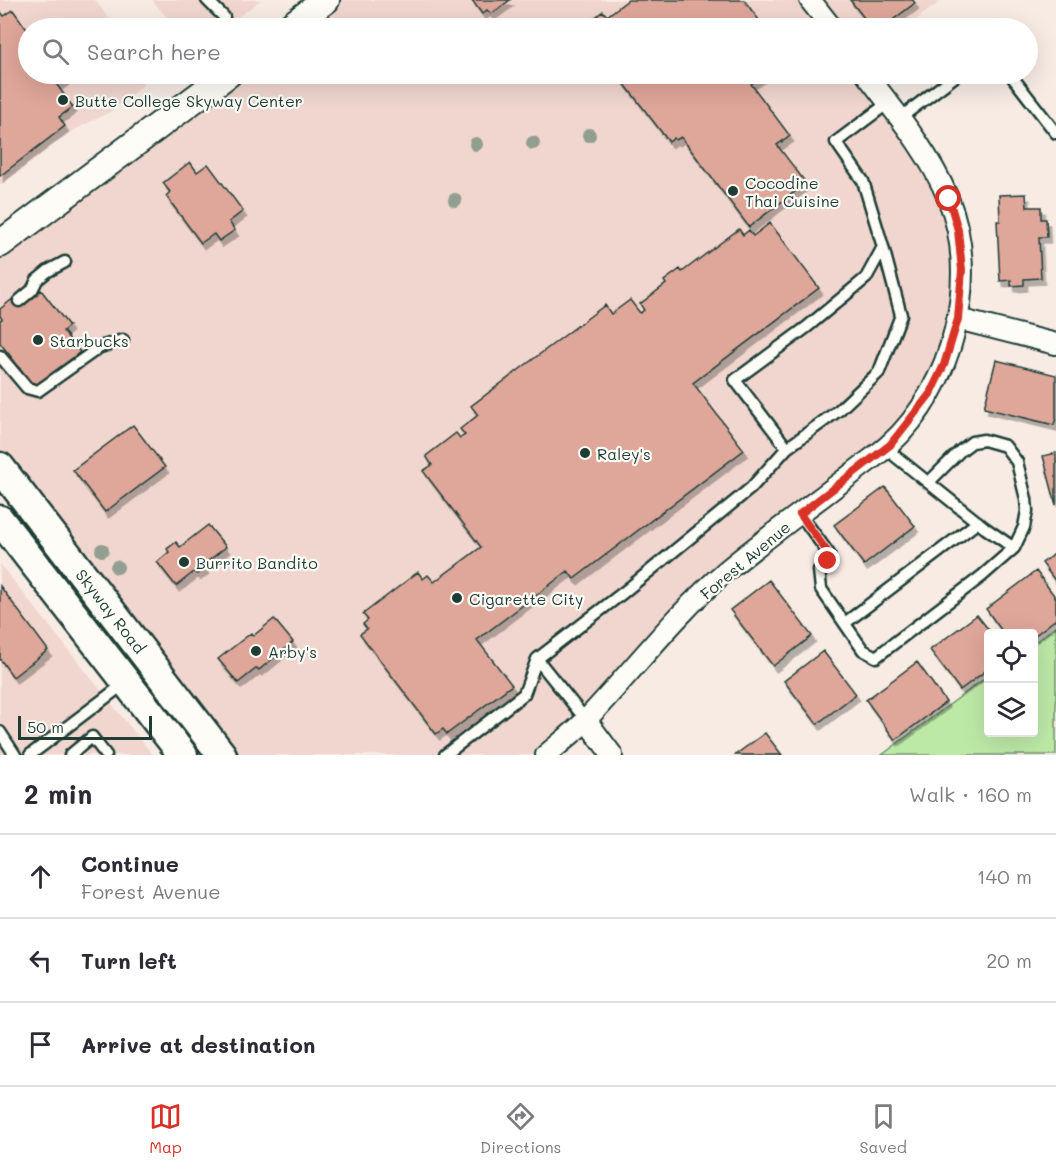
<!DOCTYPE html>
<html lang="en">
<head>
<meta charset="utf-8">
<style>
	:root { --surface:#fff; --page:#f2f2f3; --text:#2b2b33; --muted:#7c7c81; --line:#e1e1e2; --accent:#d93025 }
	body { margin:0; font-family:Mali,sans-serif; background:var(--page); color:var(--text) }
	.controls { position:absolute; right:18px; bottom:18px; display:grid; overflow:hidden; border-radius:6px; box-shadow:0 6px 24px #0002 }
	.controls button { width:54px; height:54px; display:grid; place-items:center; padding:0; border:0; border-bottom:2px solid var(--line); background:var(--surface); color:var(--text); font:30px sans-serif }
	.scale { position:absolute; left:18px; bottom:15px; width:134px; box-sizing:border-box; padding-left:6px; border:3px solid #1f3d34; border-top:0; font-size:16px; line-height:21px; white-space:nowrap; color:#1f3d34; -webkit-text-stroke:4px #fdfcf7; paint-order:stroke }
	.stop { position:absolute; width:18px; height:18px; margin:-14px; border:4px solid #d93025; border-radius:50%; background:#fff }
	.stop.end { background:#d93025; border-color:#fff; box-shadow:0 2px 6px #0008 }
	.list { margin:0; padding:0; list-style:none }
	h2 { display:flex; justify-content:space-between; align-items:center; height:78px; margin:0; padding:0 24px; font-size:26px }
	h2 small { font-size:20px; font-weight:400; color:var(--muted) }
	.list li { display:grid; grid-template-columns:39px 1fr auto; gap:18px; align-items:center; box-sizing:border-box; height:84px; padding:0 24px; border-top:2px solid var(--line) }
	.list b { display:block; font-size:22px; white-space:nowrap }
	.list p { margin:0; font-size:20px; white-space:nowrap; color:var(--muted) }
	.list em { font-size:20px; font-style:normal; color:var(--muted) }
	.icon { flex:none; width:33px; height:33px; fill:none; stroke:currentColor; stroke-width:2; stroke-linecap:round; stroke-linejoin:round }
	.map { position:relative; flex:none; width:1056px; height:755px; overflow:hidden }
	.search { position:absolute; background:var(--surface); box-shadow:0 6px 24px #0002; left:18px; right:18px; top:18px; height:66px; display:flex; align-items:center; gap:15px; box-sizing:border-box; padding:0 21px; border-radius:33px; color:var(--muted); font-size:22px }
	.sheet { height:330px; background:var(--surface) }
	nav { display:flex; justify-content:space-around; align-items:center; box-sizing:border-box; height:84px; border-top:2px solid var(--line); background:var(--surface); font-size:16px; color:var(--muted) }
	nav a { display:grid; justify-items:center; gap:3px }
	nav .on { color:var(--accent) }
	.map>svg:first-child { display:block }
	.built { fill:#f0d6ce }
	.grass { fill:#bde9a7; stroke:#6e936e; stroke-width:1.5 }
	.building { fill:#dfa69a; stroke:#1f3d34; stroke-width:1.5; filter:url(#shadow) }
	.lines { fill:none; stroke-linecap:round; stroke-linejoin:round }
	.service-casing { stroke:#1f3d34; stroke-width:15 }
	.minor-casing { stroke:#1f3d34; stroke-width:24 }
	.tertiary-casing { stroke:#1f3d34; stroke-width:30 }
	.secondary-casing { stroke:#1f3d34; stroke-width:33 }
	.service { stroke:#fdfcf7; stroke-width:10 }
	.minor { stroke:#fdfcf7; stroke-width:20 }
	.tertiary { stroke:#fdfcf7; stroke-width:26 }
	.secondary { stroke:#fdfcf7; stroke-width:28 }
	.tree { fill:#929e90 }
	.route { stroke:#d93025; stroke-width:8 }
	.poi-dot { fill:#1f3d34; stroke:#fdfcf7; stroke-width:2 }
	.labels { text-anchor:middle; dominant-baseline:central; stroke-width:4.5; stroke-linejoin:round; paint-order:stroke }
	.poi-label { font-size:16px; fill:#1f3d34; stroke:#fdfcf7; text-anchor:start }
	.street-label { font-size:16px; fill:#1f3d34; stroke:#fdfcf7 }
</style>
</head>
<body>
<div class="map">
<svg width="1056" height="755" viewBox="0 0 1056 755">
	<defs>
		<filter id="shadow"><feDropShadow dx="3.5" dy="6" stdDeviation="0" flood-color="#0004"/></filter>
	</defs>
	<rect width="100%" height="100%" fill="#f7ebe4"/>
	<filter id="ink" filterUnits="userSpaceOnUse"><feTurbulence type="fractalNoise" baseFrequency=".0167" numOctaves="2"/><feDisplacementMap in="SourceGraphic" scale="12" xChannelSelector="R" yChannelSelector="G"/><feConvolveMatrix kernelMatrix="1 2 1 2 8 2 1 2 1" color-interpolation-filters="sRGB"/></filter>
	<g filter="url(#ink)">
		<path class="built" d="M0,0H95L116,28H28V74H148L141,87L110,112L66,134L0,185Z
			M152,0H261L223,28H176Z
			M326,0H942L905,28H288Z
			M228,74H866L949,199L958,319L910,421L757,547L546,755H222L0,467V244Z
			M0,564L114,707L153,755H0Z"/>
		<path class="grass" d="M1056,626V755H882L988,676V732H1034V643Z"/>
		<path class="building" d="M472,0H510L491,14L487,10L482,14Z
			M628,0H744L765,28H591L595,25L592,20L603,11L607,16Z
			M850,0H913L915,3L882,28H872Z
			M13,10L28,31V74H61L65,79L57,85L73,107L59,117L65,126L0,176V11L4,16Z
			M617,74H764L751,84L790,136L777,145L806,183L749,227L681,137L676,140L674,138L669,142Z
			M190,162L197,172L208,164L243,211L229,222L235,230L219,241L214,234L201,243L166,196L170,192L163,183Z
			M1026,194L1027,207H1041V219H1046L1047,237H1039L1041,278L1024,279V285L1011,286V280L1000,281L997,221H1000L999,195Z
			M770,223L819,288L693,383L744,450L574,579L568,571L477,640L512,685L447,734L443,729L436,734L360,634L367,629L363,624L368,620L363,614L418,572L423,579L428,575L434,582L481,547L423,471L432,465L426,456L456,433L460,438L465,435L460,429L478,415L471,406L605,305L611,314L630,300L640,313L644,310L640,304L666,284L664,281L680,269L682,272L739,229L743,235L749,230L753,236Z
			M41,290L69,326L63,331L80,352L35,387L0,343V320L2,319L0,316V309L15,297L22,306Z
			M996,360L1056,375V418L1054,425L984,408Z
			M133,425L165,467L105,512L73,470Z
			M1056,453V505L1043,456Z
			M885,487L915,526L864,565L834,525Z
			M208,525L226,547L203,565L205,568L197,574L195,571L176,586L157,562L169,552L167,549L176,542L180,547Z
			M1056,553V582L1042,563Z
			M1036,571L1056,598V619L1034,636V634H1004L986,609Z
			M769,580L812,636L773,666L730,610Z
			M0,586L48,650L13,677L0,659Z
			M977,615L992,634H988V669L960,690L930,650Z
			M274,619L293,642L259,670L257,668L238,683L218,659L251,633L253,636Z
			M823,651L856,694L817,724L784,681Z
			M917,662L946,702L895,740L866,700Z
			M765,733L782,755H735Z"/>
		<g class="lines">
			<g class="service-casing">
				<path id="service" d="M207,0L224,17
					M1010,74L1056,133
					M900,118L958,74
					M883,247L901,315L879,372L839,410L787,448L735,380L807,327L866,278L883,247L863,181L836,142L888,103
					M19,301L32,290L37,280L48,271L65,262
					M0,356L27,388L38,391L100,347L123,340
					M929,482L960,451L972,442L984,440L1005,446L1017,462L1026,499L1027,511L1024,527L1014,548
					M800,514L829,554L828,561L819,570L821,589L863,650L876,657L982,576L1014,548L985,528L885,448
					M845,623L978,522
					M586,720L537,659L624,592L751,488L787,448
					M0,732L15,755
					M30,755L125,683
					M70,755L92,737L106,755
					M445,755L524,694L537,659"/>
			</g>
			<g class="minor-casing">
				<path id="minor" d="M810,0L832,28
					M958,319L1056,344
					M586,720L612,755
					M546,755C560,743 575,732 587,719C634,669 676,614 727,570C768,536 812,505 853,473C865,463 878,455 889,445C953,387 981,279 948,198C929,152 896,113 866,74"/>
			</g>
			<g class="tertiary-casing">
				<path id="tertiary" d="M288,28L326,0
					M0,244L228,74"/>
			</g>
			<g class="secondary-casing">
				<path id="secondary" d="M0,467L222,755
					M0,520L183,755"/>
			</g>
			<use href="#service" class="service"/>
			<use href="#minor" class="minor"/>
			<use href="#tertiary" class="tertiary"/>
			<use href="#secondary" class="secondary"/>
		</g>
		<g class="tree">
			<circle cx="589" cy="135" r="7"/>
			<circle cx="533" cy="143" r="7"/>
			<circle cx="476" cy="144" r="7"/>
			<circle cx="455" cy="200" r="7"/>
			<circle cx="102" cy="550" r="7"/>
			<circle cx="117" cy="567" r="7"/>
		</g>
	</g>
	<g class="lines" filter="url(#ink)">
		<path class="route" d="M828,561L829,554L800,514L890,445L930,394L944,365L958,319L962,270L958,230L949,199"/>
	</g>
	<g class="poi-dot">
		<circle cx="63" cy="100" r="6"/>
		<circle cx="733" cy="191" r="6"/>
		<circle cx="38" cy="340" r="6"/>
		<circle cx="585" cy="453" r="6"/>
		<circle cx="184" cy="562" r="6"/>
		<circle cx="457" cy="598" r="6"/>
		<circle cx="256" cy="651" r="6"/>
	</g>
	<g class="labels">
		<g class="poi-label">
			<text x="75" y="100">Butte College Skyway Center</text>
			<text x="745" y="182">Cocodine<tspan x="745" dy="18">Thai Cuisine</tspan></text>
			<text x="50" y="340">Starbucks</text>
			<text x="597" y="453">Raley's</text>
			<text x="196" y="562">Burrito Bandito</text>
			<text x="469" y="598">Cigarette City</text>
			<text x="268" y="651">Arby's</text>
		</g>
		<g class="street-label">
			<text transform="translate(745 560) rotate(-40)">Forest Avenue</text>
			<text transform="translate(111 611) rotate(52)">Skyway Road</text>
		</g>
	</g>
</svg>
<div class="controls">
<button><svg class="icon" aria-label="locate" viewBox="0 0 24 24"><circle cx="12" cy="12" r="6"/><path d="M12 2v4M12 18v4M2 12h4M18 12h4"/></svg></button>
<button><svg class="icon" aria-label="layers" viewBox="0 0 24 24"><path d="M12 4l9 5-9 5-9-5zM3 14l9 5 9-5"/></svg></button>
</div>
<div class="scale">50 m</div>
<div class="stop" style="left:949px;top:199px"></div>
<div class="stop end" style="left:828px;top:561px"></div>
<div class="search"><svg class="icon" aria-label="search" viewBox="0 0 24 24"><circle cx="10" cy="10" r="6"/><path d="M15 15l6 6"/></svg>Search here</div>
</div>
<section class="sheet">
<h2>2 min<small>Walk · 160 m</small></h2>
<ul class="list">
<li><svg class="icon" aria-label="ahead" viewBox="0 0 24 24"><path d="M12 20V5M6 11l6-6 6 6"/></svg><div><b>Continue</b><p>Forest Avenue</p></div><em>140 m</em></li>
<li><svg class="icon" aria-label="left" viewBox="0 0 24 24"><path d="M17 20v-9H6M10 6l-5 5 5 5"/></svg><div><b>Turn left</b></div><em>20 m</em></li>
<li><svg class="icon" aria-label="arrive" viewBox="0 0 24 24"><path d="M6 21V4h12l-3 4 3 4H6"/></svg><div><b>Arrive at destination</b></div></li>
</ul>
</section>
<nav>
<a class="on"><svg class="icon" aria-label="map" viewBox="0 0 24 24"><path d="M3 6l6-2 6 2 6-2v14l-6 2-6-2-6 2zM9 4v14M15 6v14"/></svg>Map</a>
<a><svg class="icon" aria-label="directions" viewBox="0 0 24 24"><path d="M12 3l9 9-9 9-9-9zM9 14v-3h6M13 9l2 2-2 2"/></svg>Directions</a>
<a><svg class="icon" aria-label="saved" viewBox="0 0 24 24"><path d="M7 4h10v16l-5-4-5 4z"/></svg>Saved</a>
</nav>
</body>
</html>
